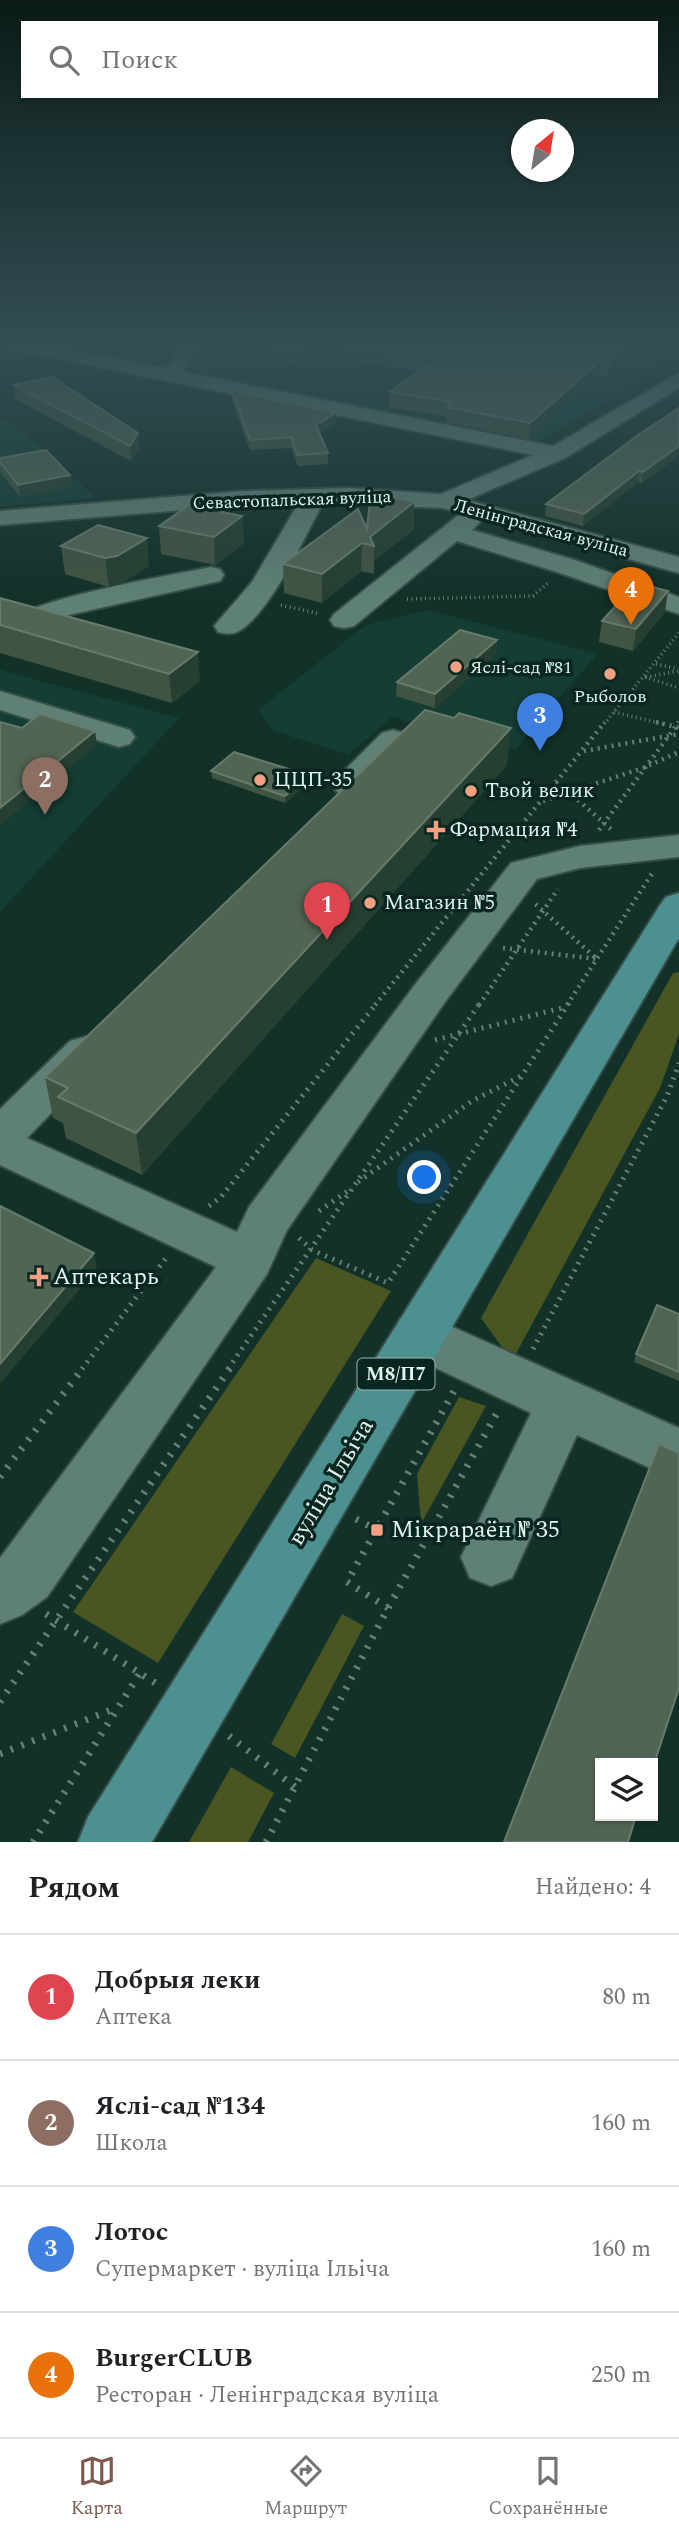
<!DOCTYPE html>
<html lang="ru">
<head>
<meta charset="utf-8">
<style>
	:root { --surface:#fff; --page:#f2f2f2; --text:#202124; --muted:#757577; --line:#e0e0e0; --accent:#7e5a4e }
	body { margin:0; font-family:Spectral,serif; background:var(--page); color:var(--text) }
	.controls { position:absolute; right:21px; bottom:21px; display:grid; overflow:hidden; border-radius:0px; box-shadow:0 2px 5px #0004 }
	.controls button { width:63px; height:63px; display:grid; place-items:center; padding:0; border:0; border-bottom:2px solid var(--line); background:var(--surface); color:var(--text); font:35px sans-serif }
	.compass { position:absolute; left:511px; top:119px; width:63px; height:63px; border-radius:50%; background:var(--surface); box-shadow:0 2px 5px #0004; rotate:30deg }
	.you { position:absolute; left:425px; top:1178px; width:24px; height:24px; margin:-18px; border:5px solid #fff; border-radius:50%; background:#1a73e8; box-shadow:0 0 0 10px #1a73e833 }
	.badge { display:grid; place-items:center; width:46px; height:46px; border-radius:50%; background:var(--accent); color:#fff; font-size:23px; font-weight:700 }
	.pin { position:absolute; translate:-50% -58px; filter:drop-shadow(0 2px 4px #0008) }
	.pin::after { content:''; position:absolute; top:37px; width:24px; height:21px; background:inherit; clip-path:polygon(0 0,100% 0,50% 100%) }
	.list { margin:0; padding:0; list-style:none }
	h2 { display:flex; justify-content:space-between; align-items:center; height:91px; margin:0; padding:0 28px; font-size:30px }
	h2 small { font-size:23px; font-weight:400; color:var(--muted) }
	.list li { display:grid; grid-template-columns:46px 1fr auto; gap:21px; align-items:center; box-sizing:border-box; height:126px; padding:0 28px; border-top:2px solid var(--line) }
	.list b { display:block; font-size:26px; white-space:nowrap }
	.list p { margin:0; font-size:23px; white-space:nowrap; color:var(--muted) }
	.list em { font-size:23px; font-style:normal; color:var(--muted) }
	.icon { flex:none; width:38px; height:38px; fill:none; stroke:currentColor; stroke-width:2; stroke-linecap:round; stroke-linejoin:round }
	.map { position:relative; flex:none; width:679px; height:1842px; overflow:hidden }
	.search { position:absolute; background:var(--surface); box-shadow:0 2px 5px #0004; left:21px; right:21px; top:21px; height:77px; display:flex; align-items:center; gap:18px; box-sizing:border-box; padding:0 24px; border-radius:0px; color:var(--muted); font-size:26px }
	.sheet { height:595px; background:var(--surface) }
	nav { display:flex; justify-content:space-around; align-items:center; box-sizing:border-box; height:98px; border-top:2px solid var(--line); background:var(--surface); font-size:19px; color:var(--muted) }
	nav a { display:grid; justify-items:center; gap:4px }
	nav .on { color:var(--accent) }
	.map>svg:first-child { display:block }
	.built { fill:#143e34 }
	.green { fill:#495622 }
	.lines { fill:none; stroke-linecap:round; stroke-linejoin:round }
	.minor-casing { stroke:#364d47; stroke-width:4 }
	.major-casing { stroke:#364d47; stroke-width:4 }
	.path-far3 { stroke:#67817a; stroke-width:3.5; stroke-dasharray:1 3.5; stroke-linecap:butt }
	.path-far2 { stroke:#67817a; stroke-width:4.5; stroke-dasharray:2 5; stroke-linecap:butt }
	.path-far1 { stroke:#67817a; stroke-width:5; stroke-dasharray:2 6; stroke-linecap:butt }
	.path { stroke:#67817a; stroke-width:7; stroke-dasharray:2.5 9; stroke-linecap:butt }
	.minor { fill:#5f8076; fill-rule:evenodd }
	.major { fill:#4c908f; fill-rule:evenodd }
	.wall { fill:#405443 }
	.shaded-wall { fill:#263f31 }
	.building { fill:#516555; stroke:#687b6d; stroke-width:2 }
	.poi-dot { fill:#f2a081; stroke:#072720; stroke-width:2.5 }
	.labels { text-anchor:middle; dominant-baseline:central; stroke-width:7; stroke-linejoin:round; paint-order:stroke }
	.far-street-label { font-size:18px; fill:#e1f3ed; stroke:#072720 }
	.far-poi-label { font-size:18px; fill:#e1f3ed; stroke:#072720; text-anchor:start }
	.shield { fill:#072720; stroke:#a0b6b0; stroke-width:2 }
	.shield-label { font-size:19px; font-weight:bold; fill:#e1f3ed }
	.poi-label { font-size:21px; fill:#e1f3ed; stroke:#072720; text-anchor:start }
	.near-poi-label { font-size:24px; fill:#e1f3ed; stroke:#072720; text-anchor:start }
	.near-street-label { font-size:24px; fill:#e1f3ed; stroke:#072720 }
</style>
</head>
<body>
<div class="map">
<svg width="679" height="1842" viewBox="0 0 679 1842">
	<rect width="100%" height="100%" fill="#123129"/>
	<path class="built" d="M32,341H679V352L625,391L538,443Z
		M8,419L96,498L0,507V420Z
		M428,610L597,654L515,750L392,717L348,755L272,730L258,710L366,625Z
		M0,670L179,718L0,912Z"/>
	<path class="green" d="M679,972V1034L660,1088L512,1361L481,1318L673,973Z
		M316,1258L391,1291L158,1663L73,1612Z
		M459,1397L486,1406L421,1524L417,1474Z
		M342,1614L364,1626L295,1758L271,1744Z
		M231,1767L274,1793L248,1842H189Z"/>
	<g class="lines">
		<g class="minor-casing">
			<path id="minor" d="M0,341H28L163,368L170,364L180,341H198L184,372L553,446L679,373V388L565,458L467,500L679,557V573L483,519L472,530L575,560L679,597V614L557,572L457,541L354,626L344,628L334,626L330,620L334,614L461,513L443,508L323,503C305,536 271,612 239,631C232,635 225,634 218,632L214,626L252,582L298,504L243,505L0,525V511L243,491L350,488L441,494L533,455L1,347Z
				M211,567L220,569L224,575L220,581L69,615L27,630L17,627L13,621C28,599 177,574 211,567Z
				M0,691L130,730L135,737L130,744L119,747L0,710Z
				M393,730L404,733L409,740L404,747L361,792L349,795L337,792L332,785L337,778L382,733Z
				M679,835V857L580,868L537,879L445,1002L287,1230L267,1274L47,1597L22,1615L0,1624V1558L216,1267L0,1165V1109L70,1041L85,1037L100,1041L106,1052L100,1063L27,1138L237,1232L249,1207L417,982L511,863L580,846Z
				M419,1312L679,1428V1481L577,1435L512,1578L491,1586L470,1578L461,1557L531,1413L400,1351L393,1335L400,1319Z"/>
		</g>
		<g class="major-casing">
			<path id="major" d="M679,893V938L152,1842H78L88,1817L660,905L666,897Z"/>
		</g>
		<path class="path-far3" d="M407,599L533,596L548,583
			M281,605L320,614
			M656,664L678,669
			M645,677L679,688
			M646,677L679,671
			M614,712L663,724
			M604,724L679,633"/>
		<path class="path-far2" d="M656,722L679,728
			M584,751L679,734
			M555,784L570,793L612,830
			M543,801L643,768L679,752
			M599,830L679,722
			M503,948L597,959L533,902
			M375,1005L605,722
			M479,1005L558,889
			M567,1005L653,872"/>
		<path class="path-far1" d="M435,1040L566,1007
			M358,1182L472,1101L521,1076
			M209,1206L221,1197L377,1003
			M319,1211L352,1188
			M299,1238L312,1250L388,1283L569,1003
			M533,1349L667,1096L679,1063
			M82,1369L166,1258
			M228,1369L480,1003"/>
		<path class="path" d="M0,1477L83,1368
			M356,1519L377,1530
			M388,1608L347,1582L454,1391
			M46,1614L157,1684
			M0,1702L230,1368
			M229,1736L295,1787
			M0,1754L116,1708
			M33,1842L140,1673
			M266,1842L388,1608L498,1411"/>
		<use href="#minor" class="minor"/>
		<use href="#major" class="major"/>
	</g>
	<path class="wall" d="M218,341H679V348L644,343L607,376L599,375L529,439L446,422L447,417L389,407L390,392L419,371L314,355L300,364L219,350Z
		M13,385L138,433L139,448L131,461L15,399Z
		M232,391L336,423L319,434L328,453V464L298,466L291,448L250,450L232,401Z
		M679,408L642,483L638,482L583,526L545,516L546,504Z
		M0,458L70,475L71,487L20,497L0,472Z
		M414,502V529L374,561V574L361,571L322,603L284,593L283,564L367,529Z
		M242,516L244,543L215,565L161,554L159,526Z
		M61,546L149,566L120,584L109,587L65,574Z
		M0,598L200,681L172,703L0,653Z
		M665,612L633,651L599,642L602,621Z
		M497,640L496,654L435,708L396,696L397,682Z
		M507,765L142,1175L66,1138L63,1123L53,1118L45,1077Z
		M211,771L308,783L285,803L212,778Z
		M679,1314V1381L634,1362L636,1354Z"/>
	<path class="shaded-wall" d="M314,341V355L300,364V349Z
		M632,341H644V343L607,376L609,362Z
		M601,360L599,375L529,439L530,423Z
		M336,413V423L316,436V425Z
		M138,433L139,448L131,461L130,446Z
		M679,446V456L642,483L643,472Z
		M639,471L638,482L583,526L584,514Z
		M70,475L71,487L20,497L18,485Z
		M414,502V529L374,561V546L370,537Z
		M242,516L244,543L215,565L214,537Z
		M147,538L149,566L120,584L109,587L105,558Z
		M362,543L361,571L322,603V574Z
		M668,591L665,612L633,651L636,629Z
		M497,640L496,654L435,708V694Z
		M198,652L200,681L172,703L169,674Z
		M511,728L507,765L142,1175L136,1133Z
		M95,731L97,745L0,825V808Z
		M308,775V783L285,803V796Z
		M94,1253L97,1269L0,1384V1364Z"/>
	<path class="building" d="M250,341H313L300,349Z
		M316,341H632L609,362L601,360L530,423L447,407L453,402L390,392L436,359Z
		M52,377L138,433L130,446L13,385Z
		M232,391L336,413L316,425L328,453L297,455L291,437L250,440Z
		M679,408V446L643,472L639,471L584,514L546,504L638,435Z
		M46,450L70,475L18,485L0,462V458Z
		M378,494L414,502L370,537L374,546L362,543L322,574L283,564L358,509L367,529L370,500Z
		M189,505L242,516L214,537L159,526Z
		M98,525L147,538L117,556L105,558L61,546Z
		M636,583L668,591L636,629L602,621Z
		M0,598L198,652L169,674L0,625Z
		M460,630L497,640L435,694L397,682Z
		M425,710L454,718L459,713L511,728L136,1133L58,1097L68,1088L45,1077Z
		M40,714L95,731L0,808V722L22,728Z
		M234,752L308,775L285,796L211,771Z
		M0,1206L94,1253L0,1364Z
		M657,1305L679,1314V1372L636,1354Z
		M659,1444L679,1453V1688L653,1767V1763H600V1816H636L628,1842H504Z"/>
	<linearGradient id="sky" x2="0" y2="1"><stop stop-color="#0a1b17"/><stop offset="0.57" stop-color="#334e54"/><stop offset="1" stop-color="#334e54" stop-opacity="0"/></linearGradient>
	<rect width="679" height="599" fill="url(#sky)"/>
	<g class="poi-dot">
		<circle cx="456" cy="667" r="7"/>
		<circle cx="610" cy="674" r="7"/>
		<circle cx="260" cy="780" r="7"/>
		<circle cx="471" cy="791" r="7"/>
		<path d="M432.5 819.5h7v7h7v7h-7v7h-7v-7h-7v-7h7z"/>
		<circle cx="370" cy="903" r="7"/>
		<path d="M35.5 1266.5h7v7h7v7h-7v7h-7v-7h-7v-7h7z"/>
		<rect x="370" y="1523" width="14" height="14" rx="3.5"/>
	</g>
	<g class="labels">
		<g class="far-street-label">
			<text transform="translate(292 500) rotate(-2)">Севастопальская вуліца</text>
			<text transform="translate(541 528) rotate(15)">Ленінградская вуліца</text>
		</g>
		<g class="far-poi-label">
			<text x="470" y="667">Яслі-сад №81</text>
			<text x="610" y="696" text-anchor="middle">Рыболов</text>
		</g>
		<rect class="shield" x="357.5" y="1358.5" width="77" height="31" rx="5"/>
		<g class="shield-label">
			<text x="396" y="1374">М8/П7</text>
		</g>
		<g class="poi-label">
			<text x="274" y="780">ЦЦП-35</text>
			<text x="485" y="791">Твой велик</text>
			<text x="450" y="830">Фармация №4</text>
			<text x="384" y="903">Магазин №5</text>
		</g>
		<g class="near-poi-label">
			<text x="53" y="1277">Аптекарь</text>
			<text x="391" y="1530">Мікрараён № 35</text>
		</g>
		<g class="near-street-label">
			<text transform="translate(331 1482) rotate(-59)">вуліца Ільіча</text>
		</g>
	</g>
</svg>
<div class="controls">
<button><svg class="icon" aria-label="layers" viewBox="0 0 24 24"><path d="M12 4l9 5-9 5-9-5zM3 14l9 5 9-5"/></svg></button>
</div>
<svg class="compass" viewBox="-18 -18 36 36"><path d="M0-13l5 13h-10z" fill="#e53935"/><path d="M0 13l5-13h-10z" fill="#757577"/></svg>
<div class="you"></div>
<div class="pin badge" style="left:327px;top:940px;background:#e0444e">1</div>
<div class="pin badge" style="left:45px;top:815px;background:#8d6e63">2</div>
<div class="pin badge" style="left:540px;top:751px;background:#3f7fe0">3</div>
<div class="pin badge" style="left:631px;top:625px;background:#e8710a">4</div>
<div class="search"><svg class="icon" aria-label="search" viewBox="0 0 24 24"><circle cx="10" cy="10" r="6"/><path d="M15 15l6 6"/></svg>Поиск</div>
</div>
<section class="sheet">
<h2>Рядом<small>Найдено: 4</small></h2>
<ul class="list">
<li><span class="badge" style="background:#e0444e">1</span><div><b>Добрыя леки</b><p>Аптека</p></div><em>80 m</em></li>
<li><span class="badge" style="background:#8d6e63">2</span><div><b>Яслі-сад №134</b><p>Школа</p></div><em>160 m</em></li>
<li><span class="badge" style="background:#3f7fe0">3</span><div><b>Лотос</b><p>Супермаркет · вуліца Ільіча</p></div><em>160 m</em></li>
<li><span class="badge" style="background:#e8710a">4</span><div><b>BurgerCLUB</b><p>Ресторан · Ленінградская вуліца</p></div><em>250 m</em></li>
</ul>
</section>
<nav>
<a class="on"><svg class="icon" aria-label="map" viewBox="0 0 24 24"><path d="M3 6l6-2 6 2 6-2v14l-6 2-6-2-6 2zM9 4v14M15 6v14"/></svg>Карта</a>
<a><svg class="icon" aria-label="directions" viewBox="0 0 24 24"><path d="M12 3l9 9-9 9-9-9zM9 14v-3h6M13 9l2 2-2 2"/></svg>Маршрут</a>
<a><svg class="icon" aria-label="saved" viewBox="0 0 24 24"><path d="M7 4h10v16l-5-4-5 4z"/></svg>Сохранённые</a>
</nav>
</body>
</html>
